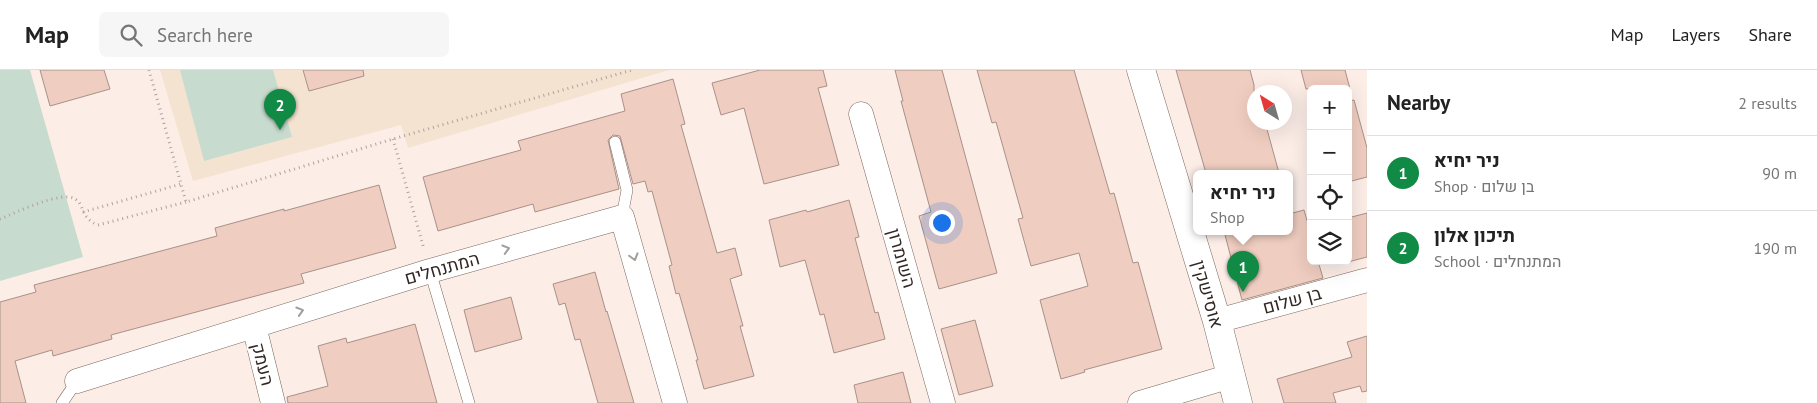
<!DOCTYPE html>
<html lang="en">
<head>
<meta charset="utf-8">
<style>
	:root { --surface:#fff; --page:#f6f6f6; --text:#222; --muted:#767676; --line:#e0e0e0; --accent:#108a44 }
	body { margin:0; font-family:"PT Sans",Heebo,sans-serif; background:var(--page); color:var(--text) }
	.controls { position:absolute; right:15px; top:15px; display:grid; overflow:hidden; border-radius:8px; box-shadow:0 5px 20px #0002 }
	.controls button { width:45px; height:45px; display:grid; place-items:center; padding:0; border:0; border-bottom:1px solid var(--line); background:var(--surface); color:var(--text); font:25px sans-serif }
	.compass { position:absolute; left:1247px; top:15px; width:45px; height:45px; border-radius:50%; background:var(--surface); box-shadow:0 5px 20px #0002; rotate:323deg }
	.you { position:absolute; left:941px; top:152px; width:18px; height:18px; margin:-12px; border:4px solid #fff; border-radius:50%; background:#1a73e8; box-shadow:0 0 0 8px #1a73e833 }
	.badge { display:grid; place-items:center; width:32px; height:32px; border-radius:50%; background:var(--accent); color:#fff; font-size:16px; font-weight:700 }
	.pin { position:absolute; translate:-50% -41px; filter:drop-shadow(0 1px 2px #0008) }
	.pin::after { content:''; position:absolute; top:26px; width:18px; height:15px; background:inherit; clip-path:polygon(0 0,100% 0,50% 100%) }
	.popup { position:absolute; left:1193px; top:100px; width:100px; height:65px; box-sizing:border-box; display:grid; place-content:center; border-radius:8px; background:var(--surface); filter:drop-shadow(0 1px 4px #0005); font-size:16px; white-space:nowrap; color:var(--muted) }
	.popup b { font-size:19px; color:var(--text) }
	.popup::after { content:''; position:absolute; left:50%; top:100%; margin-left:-10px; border:10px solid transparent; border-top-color:var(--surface) }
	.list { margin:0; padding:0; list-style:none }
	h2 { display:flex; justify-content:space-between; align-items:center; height:65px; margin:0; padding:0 20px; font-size:21px }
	h2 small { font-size:16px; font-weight:400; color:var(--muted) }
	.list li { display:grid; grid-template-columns:32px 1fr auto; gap:15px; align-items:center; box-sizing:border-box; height:75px; padding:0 20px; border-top:1px solid var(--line) }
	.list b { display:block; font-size:19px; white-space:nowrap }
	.list p { margin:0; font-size:16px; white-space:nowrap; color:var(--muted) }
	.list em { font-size:16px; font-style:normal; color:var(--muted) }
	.icon { flex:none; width:28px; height:28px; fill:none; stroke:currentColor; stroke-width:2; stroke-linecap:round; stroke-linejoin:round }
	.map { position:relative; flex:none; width:1367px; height:333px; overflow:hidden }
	header { display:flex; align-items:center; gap:30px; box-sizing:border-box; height:70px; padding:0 25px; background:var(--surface); border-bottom:1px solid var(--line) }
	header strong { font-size:24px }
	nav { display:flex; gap:28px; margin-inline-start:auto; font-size:18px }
	.search { width:350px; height:45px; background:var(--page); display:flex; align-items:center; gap:12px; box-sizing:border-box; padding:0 18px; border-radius:8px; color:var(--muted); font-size:19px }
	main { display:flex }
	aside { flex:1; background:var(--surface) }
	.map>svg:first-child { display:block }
	.education { fill:#f5e3d2 }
	.green { fill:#c8dbcf }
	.building { fill:#efcdc0; stroke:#a99189 }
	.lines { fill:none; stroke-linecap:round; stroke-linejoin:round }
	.service-casing { stroke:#7c675e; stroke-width:12 }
	.minor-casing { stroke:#7c675e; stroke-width:25 }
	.tertiary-casing { stroke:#7c675e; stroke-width:29 }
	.path { stroke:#afa29d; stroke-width:3; stroke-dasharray:1 4; stroke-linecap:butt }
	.service { stroke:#fff; stroke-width:11 }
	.minor { stroke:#fff; stroke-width:24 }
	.tertiary { stroke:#fff; stroke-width:28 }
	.oneway { stroke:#a29e9c }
	.labels { text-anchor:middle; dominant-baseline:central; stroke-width:4; stroke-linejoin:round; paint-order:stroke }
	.street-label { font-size:18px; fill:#312724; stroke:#fff }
</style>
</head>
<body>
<header>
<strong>Map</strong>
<div class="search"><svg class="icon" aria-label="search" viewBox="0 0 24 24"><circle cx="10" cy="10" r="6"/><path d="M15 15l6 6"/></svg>Search here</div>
<nav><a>Map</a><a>Layers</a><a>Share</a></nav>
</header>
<main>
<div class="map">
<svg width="1367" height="333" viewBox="0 0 1367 333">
	<rect width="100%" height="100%" fill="#fcede7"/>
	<path class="education" d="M160,0H669L408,78L401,55L193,111Z"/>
	<path class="green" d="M0,0H30L83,187L0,211Z
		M180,0H273L292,67L204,91Z"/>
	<path class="building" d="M40,0H104L110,19L50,36Z
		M303,0H363L364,6L309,21Z
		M760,0H823L827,16L818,18L839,95L764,114L744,38L721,45L712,13Z
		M895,0H942L997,203L939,219L919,146L931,142L901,31H903Z
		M977,0H1074L1110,124L1114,123L1133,193L1138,192L1162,279L1084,300L1085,302L1061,309L1040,230L1088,216L1079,183L1031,196L1018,149L1023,148L996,52L992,53Z
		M1176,0H1250L1254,15V52H1265L1279,103H1206Z
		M1301,0H1345L1350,19H1306Z
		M673,9L685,54L681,55L717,183L735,178L742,205L730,209L743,256H740L754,306L704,319L696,290H698L679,223L676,224L669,196L672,195L652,121L648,122L645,111L633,114L620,66L613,65L608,70L619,119L535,142L533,134L438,161L423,107L521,80L518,71L625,41L621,24Z
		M1354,30L1367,78V107L1348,112V31Z
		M379,115L396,178L301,204L304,213L111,265L112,269L53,286L52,280L15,291L26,333H0V232L36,222L34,215L217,166L215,158L284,139V141Z
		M849,130L859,167L855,168L875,243L878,242L885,269L834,283L824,244L820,245L805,190L780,197L769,150L806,140L807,142Z
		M1304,140L1311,164V191H1318L1323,208L1242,230L1224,161H1289V144Z
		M1367,143V187L1348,192V148Z
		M595,202L606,242L607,241L634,333H598L580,269L575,270L565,233L559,235L553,214Z
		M511,227L522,269L475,282L464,240Z
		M975,250L993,316L959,325L941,259Z
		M415,254L437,333H288L287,327L328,316L318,276L346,268L347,273Z
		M1367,266V321L1362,322L1360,316L1333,323L1336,333H1284L1277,309L1352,287L1347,272Z
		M903,302L911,333H858L854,315Z"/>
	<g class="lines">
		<g class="service-casing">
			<path id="service" d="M615,72L627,120L622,147
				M430,201L469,333
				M62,333L77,311"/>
		</g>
		<g class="minor-casing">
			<path id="minor" d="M861,44L943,333
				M1217,251L1367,210
				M254,256L273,333
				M77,311L430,201L622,147L675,333
				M1140,333L1231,306"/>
		</g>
		<g class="tertiary-casing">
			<path id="tertiary" d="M1141,0L1217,251L1238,333"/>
		</g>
		<path class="path" d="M149,0L186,132L393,69L632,0
			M393,69L424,179
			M83,142L181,114
			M0,149C15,143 62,120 75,129C86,136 79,147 98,155L186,132"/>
		<use href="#service" class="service"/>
		<use href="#minor" class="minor"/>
		<use href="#tertiary" class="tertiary"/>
	</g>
	<defs><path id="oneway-chevron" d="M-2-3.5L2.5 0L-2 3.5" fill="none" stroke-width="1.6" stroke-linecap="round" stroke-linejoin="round" transform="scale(1.25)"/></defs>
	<g class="oneway">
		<use href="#oneway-chevron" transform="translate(506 179) rotate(-16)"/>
		<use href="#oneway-chevron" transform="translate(634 187) rotate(74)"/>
		<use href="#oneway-chevron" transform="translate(300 241) rotate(-17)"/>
	</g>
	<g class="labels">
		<g class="street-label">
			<text transform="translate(902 188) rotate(74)">השומרון</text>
			<text transform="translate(442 198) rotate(-16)">המתנחלים</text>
			<text transform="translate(1208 224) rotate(74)">אוסישקין</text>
			<text transform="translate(1292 230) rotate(-15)">בן שלום</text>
			<text transform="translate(263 294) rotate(76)">העמק</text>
		</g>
	</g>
</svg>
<div class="controls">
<button>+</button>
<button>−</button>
<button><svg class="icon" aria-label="locate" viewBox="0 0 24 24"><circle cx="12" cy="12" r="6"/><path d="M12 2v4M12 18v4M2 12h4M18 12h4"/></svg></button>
<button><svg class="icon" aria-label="layers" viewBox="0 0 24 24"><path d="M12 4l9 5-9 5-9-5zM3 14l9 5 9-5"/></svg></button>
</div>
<svg class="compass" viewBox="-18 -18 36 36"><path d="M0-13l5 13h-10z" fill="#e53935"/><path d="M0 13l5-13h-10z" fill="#767676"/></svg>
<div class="you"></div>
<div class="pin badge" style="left:1243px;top:222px">1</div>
<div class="popup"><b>ניר יחיא</b>Shop</div>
<div class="pin badge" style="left:280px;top:60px">2</div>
</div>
<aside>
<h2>Nearby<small>2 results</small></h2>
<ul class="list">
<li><span class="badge">1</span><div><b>ניר יחיא</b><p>Shop · בן שלום</p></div><em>90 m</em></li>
<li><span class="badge">2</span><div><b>תיכון אלון</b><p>School · המתנחלים</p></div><em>190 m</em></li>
</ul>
</aside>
</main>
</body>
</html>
